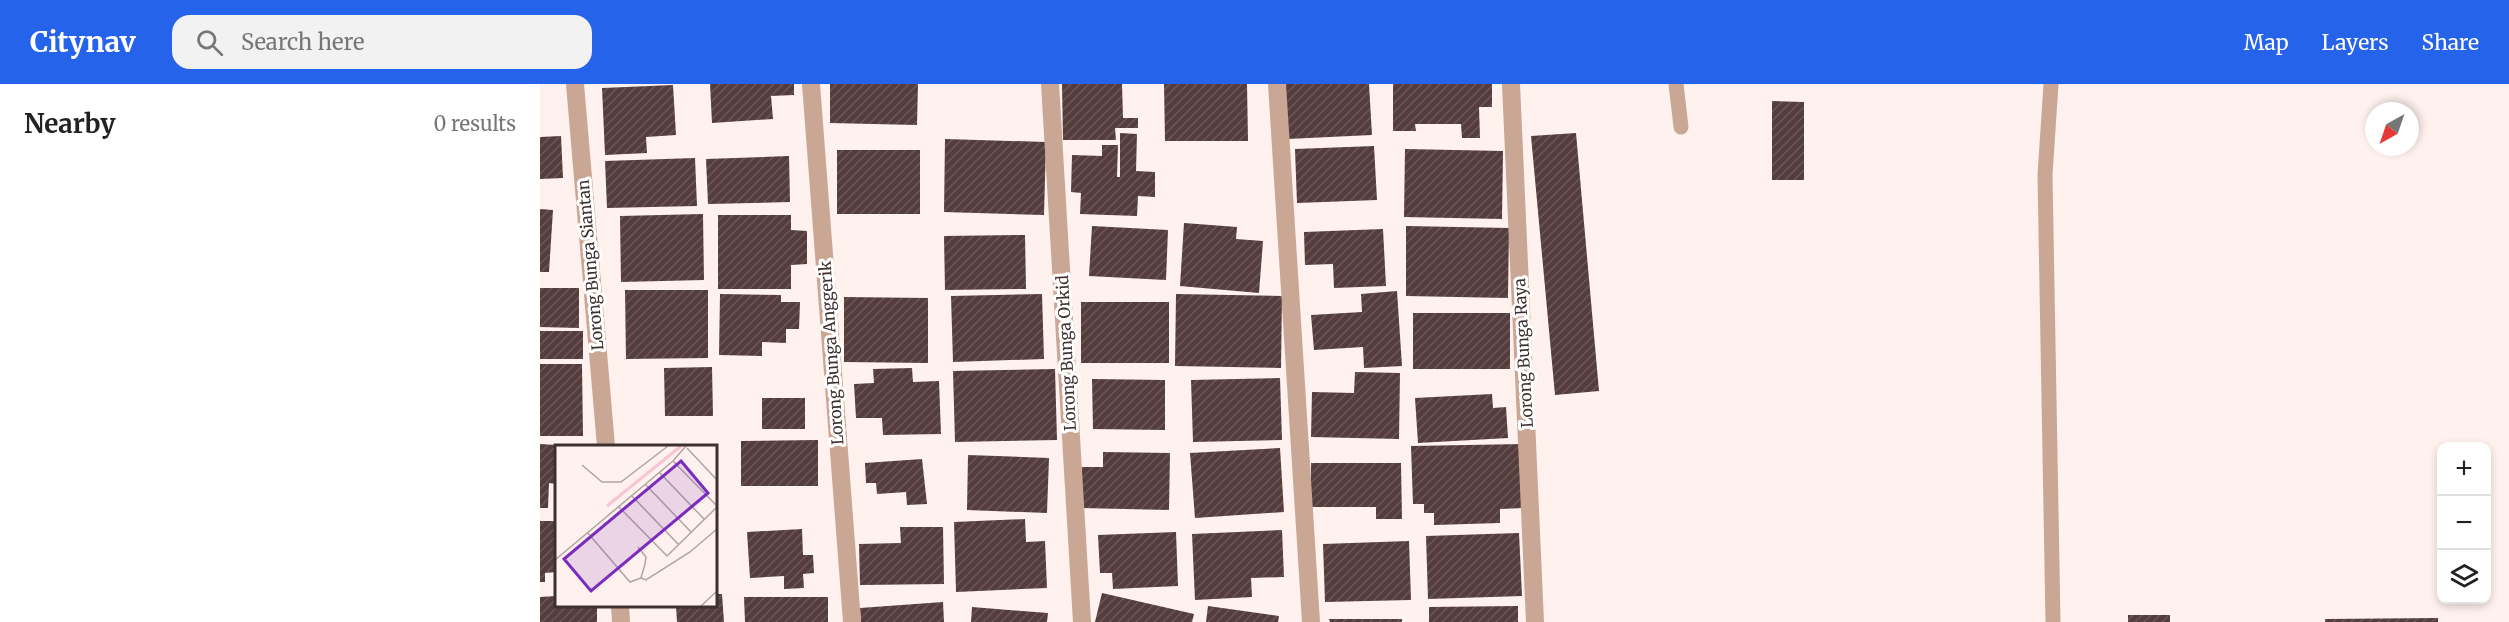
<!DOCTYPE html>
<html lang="en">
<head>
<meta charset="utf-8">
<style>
	:root { --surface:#fff; --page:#f2f2f2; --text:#222; --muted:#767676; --line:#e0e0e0; --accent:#2563eb }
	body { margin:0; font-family:Merriweather,serif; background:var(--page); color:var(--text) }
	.controls { position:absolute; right:18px; bottom:18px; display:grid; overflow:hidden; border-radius:12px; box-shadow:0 3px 9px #0003 }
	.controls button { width:54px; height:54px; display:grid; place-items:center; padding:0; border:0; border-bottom:2px solid var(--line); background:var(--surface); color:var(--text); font:30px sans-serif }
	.compass { position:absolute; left:1825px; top:18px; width:54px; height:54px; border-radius:50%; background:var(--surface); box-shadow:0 3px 9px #0003; rotate:220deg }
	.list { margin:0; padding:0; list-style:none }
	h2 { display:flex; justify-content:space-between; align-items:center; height:78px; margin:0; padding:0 24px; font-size:26px }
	h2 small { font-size:20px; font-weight:400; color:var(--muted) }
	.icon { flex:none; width:33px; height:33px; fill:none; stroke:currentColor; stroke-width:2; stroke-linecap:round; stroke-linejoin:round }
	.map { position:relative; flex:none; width:1969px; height:538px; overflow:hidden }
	header { display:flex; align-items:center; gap:36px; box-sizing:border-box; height:84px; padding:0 30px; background:var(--accent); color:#fff }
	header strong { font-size:28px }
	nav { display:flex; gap:33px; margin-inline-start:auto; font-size:21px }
	.search { width:420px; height:54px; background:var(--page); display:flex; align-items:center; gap:15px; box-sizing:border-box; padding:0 21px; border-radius:18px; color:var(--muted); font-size:22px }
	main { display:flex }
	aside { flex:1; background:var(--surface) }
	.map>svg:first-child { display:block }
	.building { fill:url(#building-hatch) }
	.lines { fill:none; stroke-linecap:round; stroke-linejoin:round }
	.lane { stroke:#c9a794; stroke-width:15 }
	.street { stroke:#c9a794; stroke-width:18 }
	.labels { text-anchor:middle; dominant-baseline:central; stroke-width:6; stroke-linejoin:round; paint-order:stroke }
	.street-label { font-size:16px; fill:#3d312f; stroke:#fff }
	.inset-river { fill:none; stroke:#f9c4d6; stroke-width:3 }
	.inset-road { fill:none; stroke:#b1a4a2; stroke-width:1.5 }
	.view { fill:#7b2cbf; fill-opacity:0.15; stroke:#7b2cbf; stroke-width:3 }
	.inset-edge { fill:none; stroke:#3d312f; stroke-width:3 }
</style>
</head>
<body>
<header>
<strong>Citynav</strong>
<div class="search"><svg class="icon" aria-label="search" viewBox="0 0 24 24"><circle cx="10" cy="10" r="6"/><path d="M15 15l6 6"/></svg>Search here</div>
<nav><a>Map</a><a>Layers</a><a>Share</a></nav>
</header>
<main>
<aside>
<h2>Nearby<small>0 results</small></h2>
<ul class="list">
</ul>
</aside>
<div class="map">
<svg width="1969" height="538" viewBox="0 0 1969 538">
	<defs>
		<pattern id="building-hatch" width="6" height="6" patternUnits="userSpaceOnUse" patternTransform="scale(1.5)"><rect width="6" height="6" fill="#553c3d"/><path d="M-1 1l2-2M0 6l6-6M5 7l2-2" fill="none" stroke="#6b5757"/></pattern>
	</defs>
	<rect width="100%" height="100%" fill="#fef1ee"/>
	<path class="building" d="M170,0H254V11L231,12L233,35L172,39Z
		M290,0H378L377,41L290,39Z
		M522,0H582L583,34H598V44H575L576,56H523Z
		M624,0H707L708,57H625Z
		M743,0H829L832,51L747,55Z
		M853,0H952V23H939L940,54H922L921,40H875L876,47H853Z
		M133,1L136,51L106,53L107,69L65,71L62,4Z
		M1232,17L1264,18V96H1232Z
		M580,49L597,50L596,87L615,88V113L598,112L597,132L540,130L541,109L531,108L532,71L562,72V61H578L577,93H580Z
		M1036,49L1059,307L1015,311L991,52Z
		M21,52L23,94L0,95V53Z
		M405,55L506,58L504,131L404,128Z
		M834,62L837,116L757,119L755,65Z
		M865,65L963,67L962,135L864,133Z
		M297,66H380V130H297Z
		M249,72L250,118L168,120L166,75Z
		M155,74L157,122L67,124L65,77Z
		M0,125L13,126L9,188H0Z
		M163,130L164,196L81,198L80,132Z
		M178,131H251V146L267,147V180L251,181V205H178Z
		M644,139L697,143L696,155L723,157L719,209L640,202Z
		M552,142L628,146L626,196L549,192Z
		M866,142L969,144L968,214L866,212Z
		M843,145L846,202L794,204L793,180L765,181L764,148Z
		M485,151L486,205L405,206L404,152Z
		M0,204H39V244L0,243Z
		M85,206H168V274L86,275Z
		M857,207L862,282L824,284L823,263L774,266L771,231L822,228L821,210Z
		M180,210L241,211V218H260L259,245H246V259L222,258V272L179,271Z
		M502,210L504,275L413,278L411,212Z
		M636,210L742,212L741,284L635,282Z
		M304,213L388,214V279L304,278Z
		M541,218H629V279H541Z
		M873,229H970V285H873Z
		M0,247H43V275H0Z
		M0,280H42L43,352H0Z
		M172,283L173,332H125L124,284Z
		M372,284L373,298L399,297L401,350L343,351L342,334H316L314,300L334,299L333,285Z
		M515,285L517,356L415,358L413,287Z
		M815,288L860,289L859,355L771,353L772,308L814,309Z
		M740,294L742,356L653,358L651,296Z
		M552,295L625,296V346L553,345Z
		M952,310L953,324L966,323L968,354L878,359L875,314Z
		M222,314H265V345H222Z
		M278,356V402H201V357Z
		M0,360L16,361V400L9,399L8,424H0Z
		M983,360L984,424L960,425V439L894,441V429H884V420H873L871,362Z
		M740,364L744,428L655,434L650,369Z
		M563,368L630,369L629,426L541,424L542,383H563Z
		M428,371L509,374L507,429L427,426Z
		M382,375L387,420L367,421L366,408L337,410L336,399H326L325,379Z
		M771,379H861L862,435H836V423H771Z
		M485,435L486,458L505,457L507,504L416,508L414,438Z
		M0,437H16V488L5,489V498H0Z
		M360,443H403L404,500L320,501L319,460L361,459Z
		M262,445L263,471H273L274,489L263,490L264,504L244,505V492L210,494L207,448Z
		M742,446L744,493L711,494L712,513L655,516L652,450Z
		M636,448L638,502L573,505L572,489H560L558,451Z
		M979,449L982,512L888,515L886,452Z
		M869,457L871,516L785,518L783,460Z
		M562,509L654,530L652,538H555Z
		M176,510H182L184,538H137L136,522H176Z
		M16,512V522H57V538H0V513Z
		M204,513H288V538H205Z
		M403,518L404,538H321L320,524Z
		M668,522L739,532L738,538H666Z
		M978,522V538H889V523Z
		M432,523L508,529L507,538H431Z
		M1588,531H1630V538H1588Z
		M1898,534V538H1785V535Z
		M789,535H862V538H790Z"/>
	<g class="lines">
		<path class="lane" d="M1136,0L1141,43
			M1511,0L1505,91L1513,538"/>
		<path class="street" d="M35,0L66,362
			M271,0L312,538
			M510,0L542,538
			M737,0L771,538
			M971,0L995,538
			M80,522L81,538"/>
	</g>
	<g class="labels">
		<g class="street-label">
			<text transform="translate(50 181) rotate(-95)">Lorong Bunga Siantan</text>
			<text transform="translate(291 269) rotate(-94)">Lorong Bunga Anggerik</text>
			<text transform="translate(526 269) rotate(-93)">Lorong Bunga Orkid</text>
			<text transform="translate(983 269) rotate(-93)">Lorong Bunga Raya</text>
		</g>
	</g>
	<g transform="translate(15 361)">
		<rect width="162" height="162" fill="#fef1ee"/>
		<path class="inset-river" d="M52,61L126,1"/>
		<path class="inset-road" d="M132,3L162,35M118,16L162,61M27,20L47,37H66L113,1M104,27L149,74M90,39L136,87M76,50L124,100M63,61L112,111L162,62M32,87L75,137L86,133L90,119L91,112L83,102M0,115L118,16L131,1M86,133L91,135L135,107L162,84M146,161L162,146"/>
		<path class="view" d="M126,16L153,48L36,146L9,114Z"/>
		<rect width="162" height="162" class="inset-edge"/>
	</g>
</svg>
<div class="controls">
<button>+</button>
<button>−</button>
<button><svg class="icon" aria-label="layers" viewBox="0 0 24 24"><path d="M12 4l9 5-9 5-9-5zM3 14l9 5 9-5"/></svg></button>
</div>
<svg class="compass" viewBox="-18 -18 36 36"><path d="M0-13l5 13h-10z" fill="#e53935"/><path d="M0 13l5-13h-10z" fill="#767676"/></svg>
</div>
</main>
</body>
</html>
